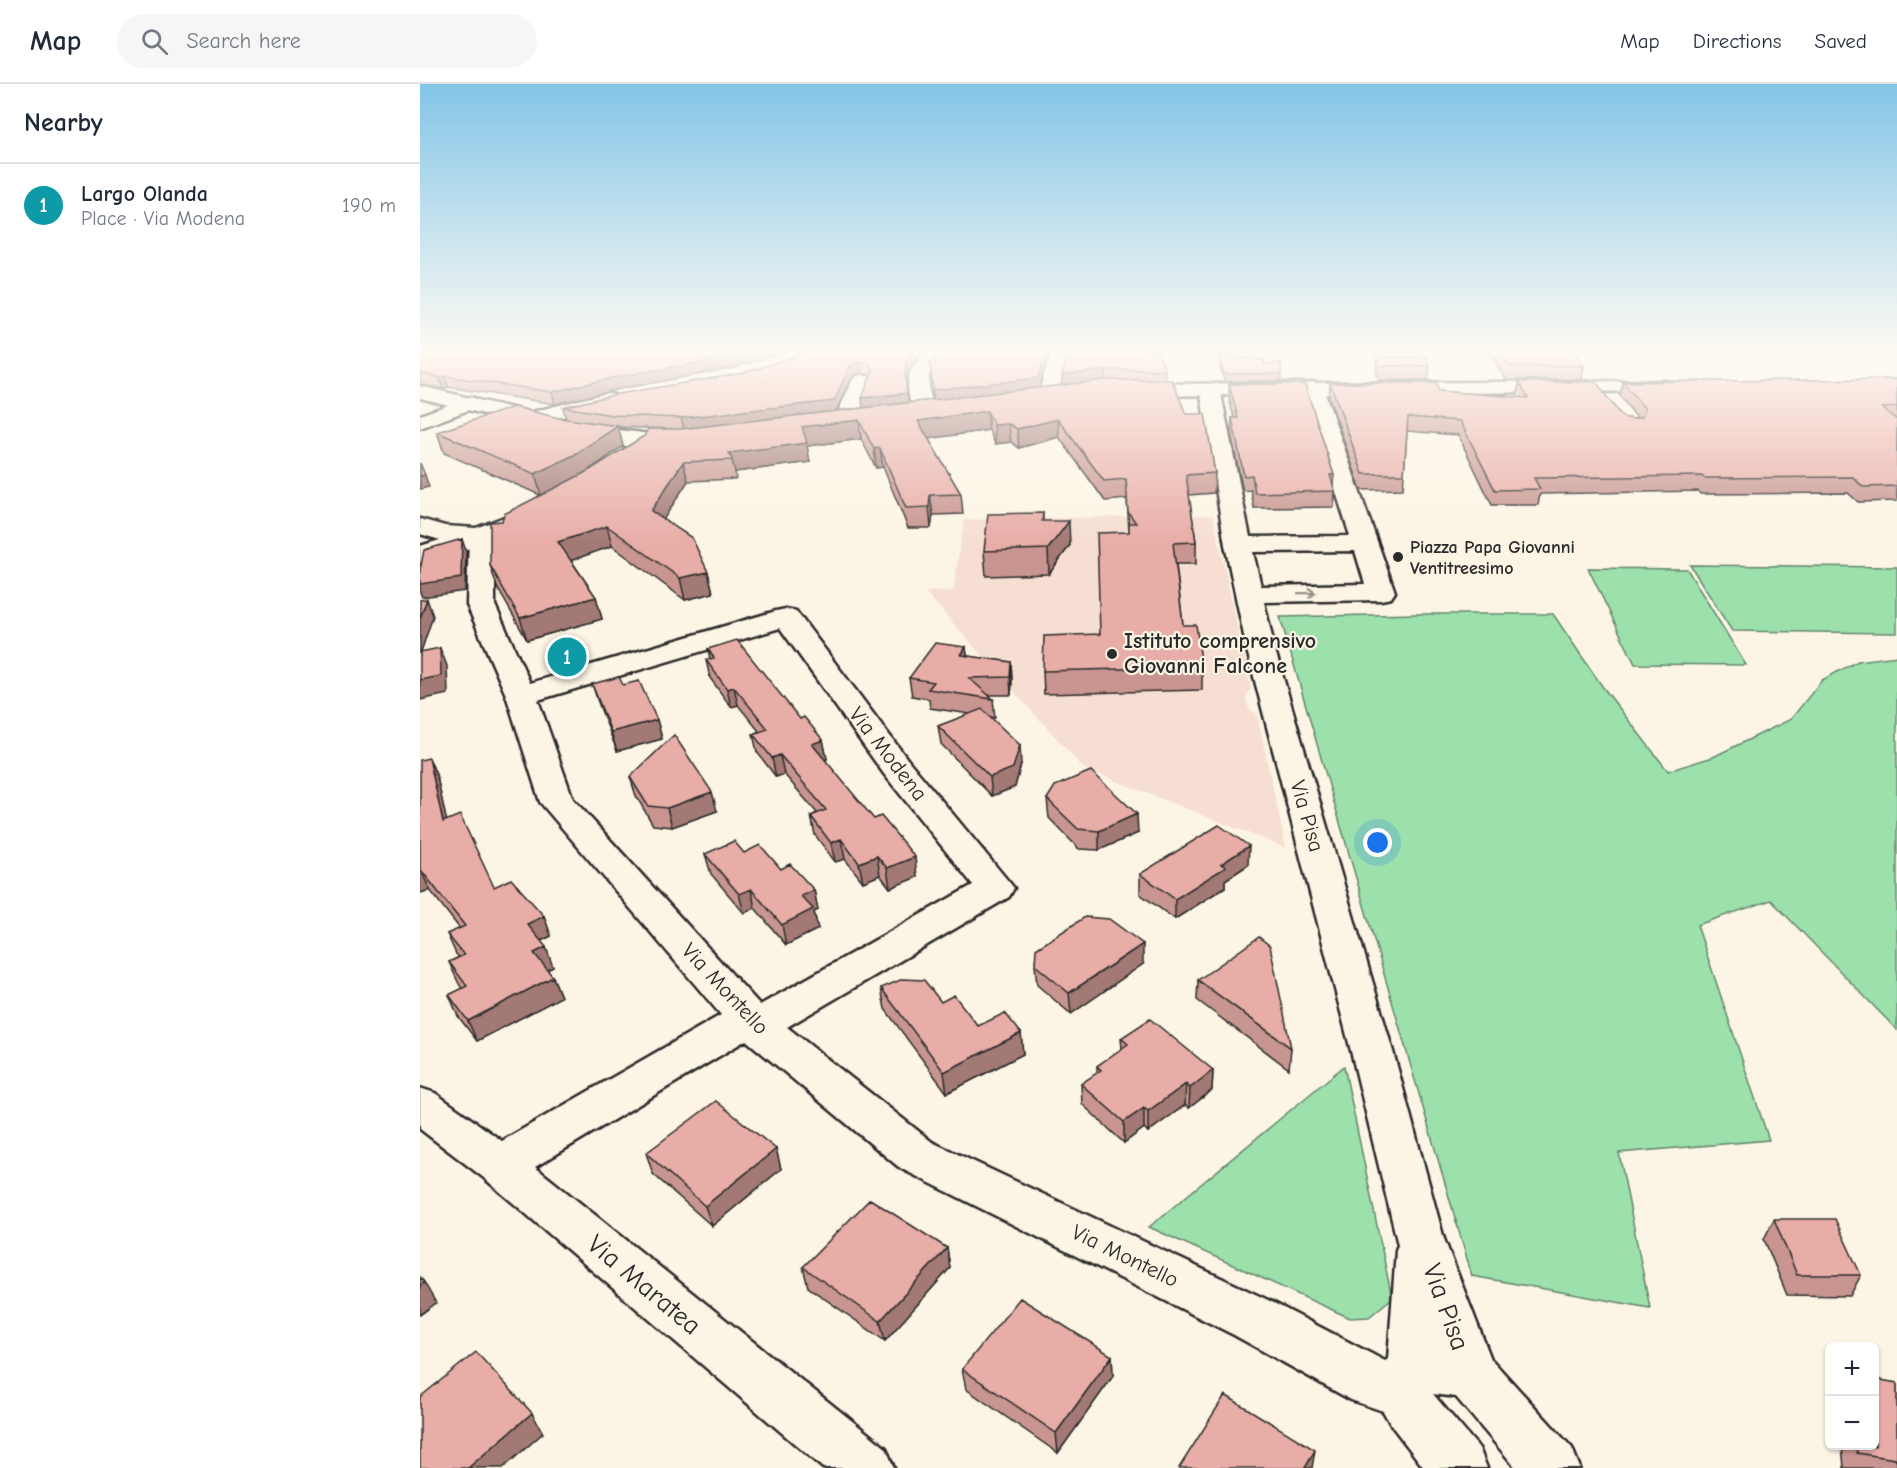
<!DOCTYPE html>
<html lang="en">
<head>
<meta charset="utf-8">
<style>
	:root { --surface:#fff; --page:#f6f6f7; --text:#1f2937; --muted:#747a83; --line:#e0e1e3; --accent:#0b8043 }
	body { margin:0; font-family:"Comic Neue",sans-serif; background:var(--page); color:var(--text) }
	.controls { position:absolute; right:18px; bottom:18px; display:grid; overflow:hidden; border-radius:9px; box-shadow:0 2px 4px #0004 }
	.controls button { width:54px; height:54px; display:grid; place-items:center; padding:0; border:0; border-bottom:2px solid var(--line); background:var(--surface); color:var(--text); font:30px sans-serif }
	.you { position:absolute; left:958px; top:759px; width:21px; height:21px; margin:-15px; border:4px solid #fff; border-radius:50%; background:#1a73e8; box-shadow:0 0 0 9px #1a73e833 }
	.badge { display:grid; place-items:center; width:39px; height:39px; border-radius:50%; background:var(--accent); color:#fff; font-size:20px; font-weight:700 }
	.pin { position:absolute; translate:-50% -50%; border:3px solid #fff; box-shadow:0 2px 6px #0006 }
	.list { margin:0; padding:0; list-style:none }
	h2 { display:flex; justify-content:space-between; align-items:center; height:78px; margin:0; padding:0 24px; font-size:26px }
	h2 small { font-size:20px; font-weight:400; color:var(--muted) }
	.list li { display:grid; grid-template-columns:39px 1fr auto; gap:18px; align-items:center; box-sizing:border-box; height:84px; padding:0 24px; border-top:2px solid var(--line) }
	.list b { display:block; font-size:22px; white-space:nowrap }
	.list p { margin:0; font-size:20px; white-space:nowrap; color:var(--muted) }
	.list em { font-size:20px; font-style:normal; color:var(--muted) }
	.icon { flex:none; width:33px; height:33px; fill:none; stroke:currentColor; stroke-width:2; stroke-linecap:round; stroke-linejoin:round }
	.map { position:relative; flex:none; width:1477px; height:1384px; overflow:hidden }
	header { display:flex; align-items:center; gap:36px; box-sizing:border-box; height:84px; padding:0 30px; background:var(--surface); border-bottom:2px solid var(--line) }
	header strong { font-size:28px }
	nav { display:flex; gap:33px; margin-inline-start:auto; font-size:21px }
	.search { width:420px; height:54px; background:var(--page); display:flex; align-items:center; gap:15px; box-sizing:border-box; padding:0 21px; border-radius:33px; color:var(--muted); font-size:22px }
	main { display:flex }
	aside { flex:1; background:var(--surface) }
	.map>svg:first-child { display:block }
	.built { fill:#f6dfd2 }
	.green { fill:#9ce0ac; stroke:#64866c; stroke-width:1.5 }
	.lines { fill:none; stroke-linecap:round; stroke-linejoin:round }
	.street-casing { stroke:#2b2b2b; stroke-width:5 }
	.secondary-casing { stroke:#2b2b2b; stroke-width:5 }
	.street { fill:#fcf5e5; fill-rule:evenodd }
	.secondary { fill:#fcf5e5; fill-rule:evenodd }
	.wall { fill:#c89590; stroke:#2b2b2b; stroke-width:1.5; fill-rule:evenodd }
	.shaded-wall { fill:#a27975; stroke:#2b2b2b; stroke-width:1.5 }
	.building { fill:#e8ada7; stroke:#2b2b2b; stroke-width:1.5 }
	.oneway { stroke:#949088 }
	.poi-dot { fill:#2b2b2b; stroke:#fcf5e5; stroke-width:2 }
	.labels { text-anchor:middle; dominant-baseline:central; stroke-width:4.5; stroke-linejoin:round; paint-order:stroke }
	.far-poi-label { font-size:18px; font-weight:bold; fill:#2b2b2b; stroke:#fcf5e5; text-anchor:start }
	.poi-label { font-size:22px; font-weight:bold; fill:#2b2b2b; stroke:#fcf5e5; text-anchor:start }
	.street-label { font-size:22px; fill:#2b2b2b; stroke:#fcf5e5 }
	.near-street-label { font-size:27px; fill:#2b2b2b; stroke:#fcf5e5 }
</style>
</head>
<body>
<header>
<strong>Map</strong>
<div class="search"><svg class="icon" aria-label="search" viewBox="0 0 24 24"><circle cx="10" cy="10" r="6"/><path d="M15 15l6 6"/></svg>Search here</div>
<nav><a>Map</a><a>Directions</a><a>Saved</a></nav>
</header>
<main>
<aside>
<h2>Nearby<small></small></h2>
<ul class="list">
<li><span class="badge" style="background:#0f9aa8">1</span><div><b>Largo Olanda</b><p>Place · Via Modena</p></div><em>190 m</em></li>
</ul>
</aside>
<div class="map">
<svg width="1477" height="1384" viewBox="0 0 1477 1384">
	<rect width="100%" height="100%" fill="#fcf5e5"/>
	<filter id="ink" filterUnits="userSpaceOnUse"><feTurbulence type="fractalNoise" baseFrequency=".0167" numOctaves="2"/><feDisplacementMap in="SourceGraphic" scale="12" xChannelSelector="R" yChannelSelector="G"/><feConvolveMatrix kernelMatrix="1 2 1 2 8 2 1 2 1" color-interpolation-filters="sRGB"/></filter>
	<g filter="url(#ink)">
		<path class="built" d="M793,431L831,605L826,612L827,618L829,625L837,630L866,764L663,684L505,508L533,507L544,436Z"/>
		<path class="green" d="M1270,481L1477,483V549L1312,547Z
			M1168,484L1267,485L1326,581L1215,580Z
			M997,530H1133L1182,602L1248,687L1293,673L1371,635L1402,596L1438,577L1477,572V946L1351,816L1277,841L1349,1056L1199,1069L1230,1224L1052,1192L860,533Z
			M924,982L972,1214L949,1233L930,1234L729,1143Z"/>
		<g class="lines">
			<g class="street-casing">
				<path id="street" d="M506,264L525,265L509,290V306L514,326L510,330L503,332L496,330C488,320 485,296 492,284C496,277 503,272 506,264Z
					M632,264H651L640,303L643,311L640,315L633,317L626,315L620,303Z
					M442,291L449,293L452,297L437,335L434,340L426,341L418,340L415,335L432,297L435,293Z
					M893,298L900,300L903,304L975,508L971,514L961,516L844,518L855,566L974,971L1024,1155L1071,1275L1152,1364L1160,1384H1096L1036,1313L1013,1310L1059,1364L1067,1384H1004L971,1341L963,1327L931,1316L814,1251L480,1084L326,956L115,1083L466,1364L474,1384H403L64,1094L0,1045V1004L15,1009L82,1057L301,931L120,718L86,611L47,521L49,451L53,446L62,443L71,446L75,451V521L110,599L356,527L366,525L376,527L488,676L594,804L589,813L367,943L512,1058L850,1217L965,1277L968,1275L976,1166L978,1161L932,971L827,566L805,461L780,305L783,301H797L800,305L830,453L930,452L883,304L886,300ZM935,467L945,500L841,502L833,468ZM360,544L464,690L553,801L340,921L153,715L118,616Z
					M187,309L194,311L197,315L194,319L108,342L100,341L97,336L100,331Z
					M50,313L57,315L60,319L57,323L0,344V331Z"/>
			</g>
			<g class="secondary-casing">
				<path id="secondary" d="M1247,297L1254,299L1257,303L1254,307L710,312L703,310L700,306L703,302L710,300Z
					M0,302L167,342L223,349L271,350L274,355L271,360C221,372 156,353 107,341C72,332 36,323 0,314Z
					M112,422L121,424L124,429C112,447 24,473 0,479V462L20,456L0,450V435L25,442L56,444Z"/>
			</g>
			<use href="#street" class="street"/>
			<use href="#secondary" class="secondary"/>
		</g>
		<path class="wall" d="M0,264L314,284L199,305L135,320L28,303L23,305L0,300Z
			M393,264H504L488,289L486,300L489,319L514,316L510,279L631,264L619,304L642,301L649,264H704L703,265L745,286V296L766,330L795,389L794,409L769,411L776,458V480H756L763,541L782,583V606L624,610L623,587L680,550L709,448L707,415L685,417L639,353L599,364L591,358L575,360L569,346L508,355L541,410L543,430L513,431L511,444H488L463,383L456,384L441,355L387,362L390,378L315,388L316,395L268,397L243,435L288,488L293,509L265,516L192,462L151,476L176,513L182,535L107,556L77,503L70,481L82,437L120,411L24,369L17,348L139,334L146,335L143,323L324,289L374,273ZM441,289L451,292L443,324L416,327L430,296L434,291ZM198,343L251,345L163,390L203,362Z
			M1067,264H1151L1164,282L1162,295L1086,296Z
			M799,272L845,276V280L861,279V297H804L799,279Z
			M957,273L1010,282L1008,296H959L956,287Z
			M1477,295V417L1438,418L1428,409L1280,410L1278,407L1120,410L1118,421H1072L1038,351L987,347L983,405L941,406L909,313L910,299L1097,313L1099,298L1202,333L1213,335L1217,334L1200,312L1203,298Z
			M809,300L914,391L913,401L915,407L914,423L834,424L831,406L823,407L811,349L812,334H814L809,314Z
			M623,429V437L650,461L629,490L566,492L564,467Z
			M546,563L547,572L591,578L592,597L591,611H569L573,615L575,634L570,633L601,680L595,703L572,712L521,660L518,642L550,630L510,624L509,615L492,612L489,594Z
			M288,565L380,635L403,656L407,675L405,676L497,793L470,804L460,791L443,798L425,775L415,778L395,751L391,732L397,729L364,690L356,693L337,668L333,650L339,647L318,621L311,623L290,594L286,576L290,575Z
			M172,600L203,601L237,636L242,655L197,667L178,618Z
			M9,674L17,693L26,736L74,803L124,832L131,852L121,857L133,883L127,886L133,893L141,913L57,957L38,932L29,911L42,905L38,898L29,878L39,873L36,870L27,850L40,845L10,806L0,809Z
			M210,693L297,727L252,743L233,741L216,712Z
			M627,715L718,749L679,766L659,765L629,734Z
			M324,769L361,785L394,806L398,826L394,828L398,845L366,861L335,824L324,829L291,790L285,770Z
			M828,781L805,796V803L755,835L720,810V790Z
			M723,880L651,930L617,901L615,881Z
			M778,896L871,964L869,985L777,916Z
			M461,904L521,918L558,942L601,949L603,970L527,1009L465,925Z
			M701,954L793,986L792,1006L769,1024L765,1021L728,1048L724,1044L704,1059L662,1020L661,1000L677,989V982L702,965Z
			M356,1065L361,1085L292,1142L233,1090L226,1069Z
			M1354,1135L1441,1191L1430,1212L1367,1211L1344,1155Z
			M527,1164L530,1184L465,1257L388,1203L383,1183Z
			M692,1272L693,1292L638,1369L546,1305L542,1285Z
			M1477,1299V1384H1424L1422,1362H1455Z"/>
		<path class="shaded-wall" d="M339,264H374L314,284L199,305L135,320L132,308L196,293Z
			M496,264H504L488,289L486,301L485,290L486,277Z
			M627,264H631L619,305L514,317L513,306Z
			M440,278L441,289L434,291L430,296L415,329L264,346L261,334L429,284L433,280Z
			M686,286V298L642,303V291Z
			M25,292L28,303L23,305L20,294Z
			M487,309L489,320L443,325L442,314Z
			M567,327L569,346L500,356L498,337Z
			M638,335L639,353L599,364L597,345Z
			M439,336L441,355L387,362L390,378L315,388L312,376L309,369L382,343Z
			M589,340L591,358L575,360L574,341Z
			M198,342L203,362L160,392L121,412L115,390Z
			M460,364L463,383L456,384L454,365Z
			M263,378L268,397L236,447L231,427Z
			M5,391L9,403L0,405V392Z
			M510,411L513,431L511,444L509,423Z
			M649,437L650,461L629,490L628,465Z
			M187,442L192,462L144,479L138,458Z
			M42,455L46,467L45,507L2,513L0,508V500Z
			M288,488L293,509L265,516L260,494Z
			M176,513L182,535L107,556L100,534Z
			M7,515L13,532L0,571V534Z
			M546,563L548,581L541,571Z
			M20,564L27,582L28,610L0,616V596Z
			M591,578L592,597L591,611L590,593Z
			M314,603L318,621L311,623L307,605Z
			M237,636L242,655L197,667L191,648Z
			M403,656L407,675L395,679L392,660Z
			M600,661L601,680L595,703L572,712L570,693Z
			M360,671L364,690L356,693L352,674Z
			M9,674L17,693L31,757L23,738Z
			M292,708L297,727L252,743L247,724Z
			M717,730L718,749L679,766V747Z
			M421,755L425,775L415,778L411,759Z
			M829,762L828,781L805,796V803L755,835V815L801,780Z
			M457,772L460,791L443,798L439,779Z
			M495,773L497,793L470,804L467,784Z
			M1,786L10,806L0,809V787Z
			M331,805L335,824L324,829L319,810Z
			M394,806L398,826L394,828L398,845L366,861L362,841L381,812Z
			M124,832L131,852L115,860L107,840Z
			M723,860V880L651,930L649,909Z
			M126,863L133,883L121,889L114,869Z
			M133,893L141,913L57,957L48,937Z
			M601,949L603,970L527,1009L524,988Z
			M793,986L792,1006L769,1024L770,1004Z
			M766,1000L765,1021L728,1048V1027Z
			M724,1024V1044L704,1059V1038Z
			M356,1065L361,1085L292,1142L285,1122Z
			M527,1164L530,1184L465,1257L460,1237Z
			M4,1198L16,1219L0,1231V1202Z
			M692,1272L693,1292L638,1369L636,1349Z
			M112,1329L123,1349L83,1384H48Z
			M895,1366L892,1384H885Z"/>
		<path class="building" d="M0,264H339L311,273L196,293L132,308L25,292L20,294L0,289Z
			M393,264H496L486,277L485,290L487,309L442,314L453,286L449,280L440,278L433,280L429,284L414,317L261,334L192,331L143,323L198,310L324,289L374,273Z
			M520,264H627L618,294L513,306L510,279Z
			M649,264H699L737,266L745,286H686L642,291Z
			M1077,264H1151L1164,282H1089Z
			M799,272L845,276L844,280L861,279V290H804Z
			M957,273H1006L1010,282H960Z
			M1477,295V323L1462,324L1477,336V402L1443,403L1433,393L1284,394L1282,392L1114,394L1120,405L1075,406L1040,337L988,333L984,390H943L910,299H1016L1019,307L1108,314L1099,298H1176L1202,333L1213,335L1222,333L1225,325L1203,298Z
			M686,296H752L766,330H785L795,389L766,391L776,458L753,459L763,541H776L782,583L623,587L624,552L680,550L677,449L709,448V439H716L708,428L706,395L684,397L638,335L597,345L589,340L574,341L567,327L498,337L541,410L510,411L509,423L486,424L460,364L454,365L439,336L382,343L387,359L309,369L312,376L263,378L231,427L272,454L288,488L260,494L187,442L138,458L176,513L100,534L70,481V438L82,437L84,430L170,386L224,352L228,345H260Z
			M809,300H885L914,391H910L915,407L835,409L832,391L824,392L812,334H818Z
			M94,323L139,334L198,342L154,371L115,390L17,348Z
			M0,379L5,391L0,392Z
			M623,429L622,437H649L628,465L564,467L568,430Z
			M42,455L41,494L0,500V486L4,466Z
			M7,515L0,534V516Z
			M317,556L380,635L384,633L403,656L392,660L454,735L461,732L495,773L467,784L457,772L439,779L421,755L411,759L391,732L406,726L360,671L352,674L333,650L348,645L314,603L307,605L286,576L294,574L288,565Z
			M515,559L546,563L541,571L591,578L590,593L549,594L573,615L508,605L514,598L489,594Z
			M20,564L21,592L0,596V568Z
			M199,593L203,601L219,597L237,636L191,648L172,600Z
			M562,625L600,661L593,684L570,693L518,642Z
			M254,651L292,708L247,724L228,722L210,693Z
			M9,674L23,738L40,731L74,803L91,795L124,832L107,840L126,863L114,869L133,893L48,937L29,911L47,902L29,878L44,871L27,850L45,842L1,786L0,787V676Z
			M671,687L717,730L679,747L658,745L627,715L635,702Z
			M799,741L829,762L801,780L806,783L755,815L720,790Z
			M314,757L324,769L340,761L361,785L370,780L394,806L381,812L393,825L362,841L331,805L319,810L285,770Z
			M665,833L689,835L723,860L649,909L615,881L616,865Z
			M839,853L850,862L871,964L778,896Z
			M483,895L504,896L521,918L534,911L558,942L585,929L601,949L524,988L461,904Z
			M730,935L793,986L770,1004L766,1000L728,1027L724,1024L704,1038L661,1000L681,986L677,982L708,960L701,954Z
			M296,1017L356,1065L285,1122L226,1069Z
			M450,1115L527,1164L460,1237L383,1183Z
			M1354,1135H1415L1441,1191H1377Z
			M0,1193L4,1198L0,1202Z
			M600,1214L692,1272L636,1349L542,1285Z
			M56,1268L112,1329L48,1384H0V1313Z
			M1455,1295L1477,1299V1378L1475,1375L1437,1369L1436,1362H1455Z
			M805,1311L895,1366L885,1384H759Z"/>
		<defs><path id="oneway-shaft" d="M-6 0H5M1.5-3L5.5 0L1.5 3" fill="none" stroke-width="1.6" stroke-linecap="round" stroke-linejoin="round" transform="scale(1.5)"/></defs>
		<use class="oneway" href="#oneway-shaft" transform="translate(887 509) rotate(-1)"/>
	</g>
	<linearGradient id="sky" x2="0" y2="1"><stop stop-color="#83c5e7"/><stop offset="0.58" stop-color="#fefaf3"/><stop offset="1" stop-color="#fefaf3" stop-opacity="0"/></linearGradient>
	<rect width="1477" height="458" fill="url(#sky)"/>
	<g class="poi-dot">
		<circle cx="978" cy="473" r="6"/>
		<circle cx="692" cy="570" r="6"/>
	</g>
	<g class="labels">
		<g class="far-poi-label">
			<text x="990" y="463">Piazza Papa Giovanni<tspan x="990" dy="21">Ventitreesimo</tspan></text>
		</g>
		<g class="poi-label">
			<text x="704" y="557">Istituto comprensivo<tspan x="704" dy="25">Giovanni Falcone</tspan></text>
		</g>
		<g class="street-label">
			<text transform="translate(468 670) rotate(52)">Via Modena</text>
			<text transform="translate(887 732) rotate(74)">Via Pisa</text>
			<text transform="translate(305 905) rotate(47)">Via Montello</text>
			<text transform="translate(705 1172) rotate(26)">Via Montello</text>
		</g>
		<g class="near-street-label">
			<text transform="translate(224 1201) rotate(40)">Via Maratea</text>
			<text transform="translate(1026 1223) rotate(70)">Via Pisa</text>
		</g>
	</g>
</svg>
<div class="controls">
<button>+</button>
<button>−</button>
</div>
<div class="you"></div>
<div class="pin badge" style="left:147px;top:573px;background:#0f9aa8">1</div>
</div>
</main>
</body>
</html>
